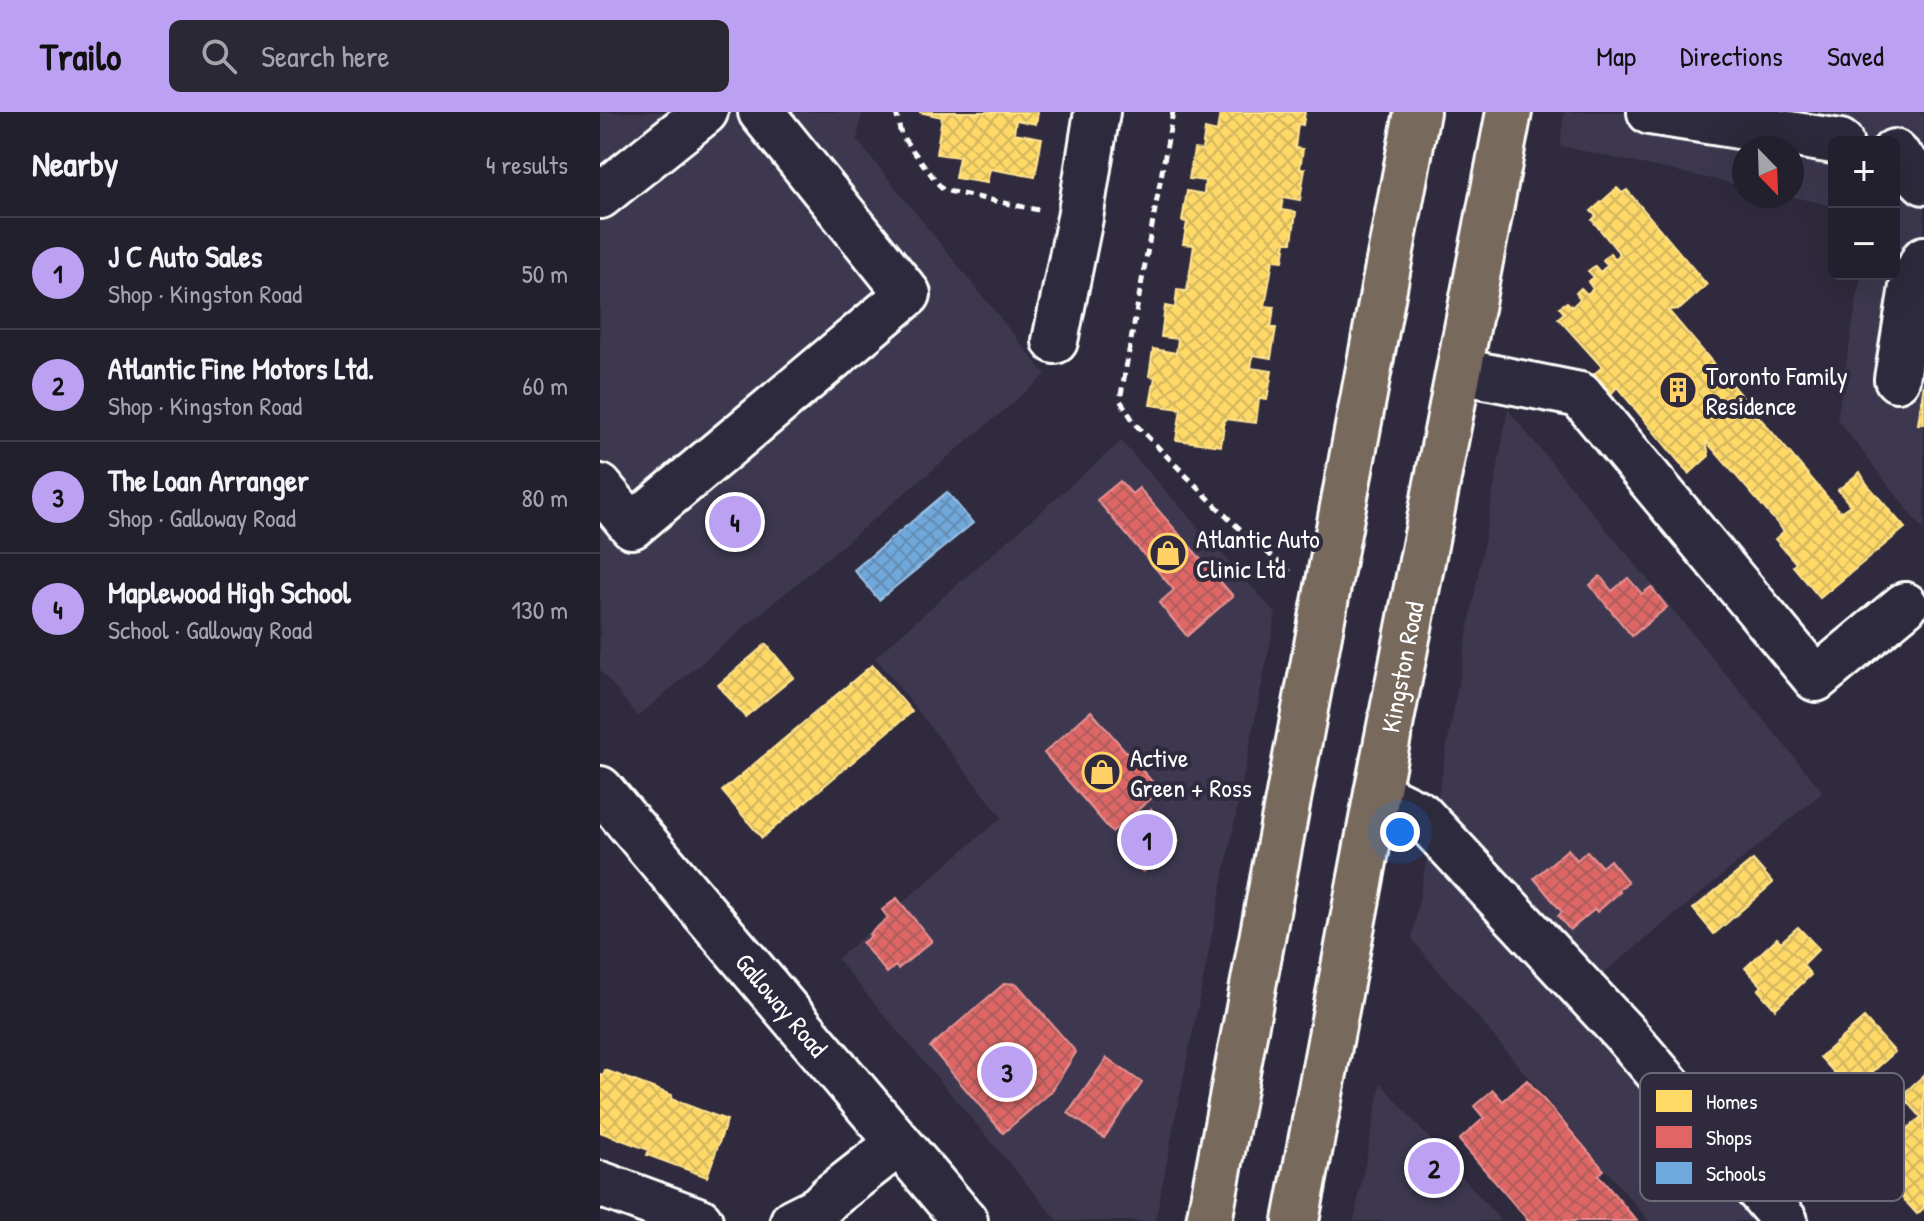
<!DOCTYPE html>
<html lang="en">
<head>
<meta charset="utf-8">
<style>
	:root { --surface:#23202e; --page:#2b2836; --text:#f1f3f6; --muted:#a3a3aa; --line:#403e4a; --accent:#bca0f2 }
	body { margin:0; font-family:"Patrick Hand",sans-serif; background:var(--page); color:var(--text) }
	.controls { position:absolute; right:24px; top:24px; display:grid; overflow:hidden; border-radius:12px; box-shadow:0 8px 32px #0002 }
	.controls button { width:72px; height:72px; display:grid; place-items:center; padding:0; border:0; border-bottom:2px solid var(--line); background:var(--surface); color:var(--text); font:40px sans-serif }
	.compass { position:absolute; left:1132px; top:24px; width:72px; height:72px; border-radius:50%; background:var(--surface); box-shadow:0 8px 32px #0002; rotate:157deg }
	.you { position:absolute; left:800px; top:720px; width:28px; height:28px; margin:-20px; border:6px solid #fff; border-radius:50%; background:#1a73e8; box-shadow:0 0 0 12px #1a73e833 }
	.badge { display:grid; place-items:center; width:52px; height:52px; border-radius:50%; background:var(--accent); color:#111; font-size:26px; font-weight:700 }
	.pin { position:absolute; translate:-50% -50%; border:4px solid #fff; box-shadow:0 2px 8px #0006 }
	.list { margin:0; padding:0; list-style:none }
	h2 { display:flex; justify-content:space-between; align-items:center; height:104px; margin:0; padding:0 32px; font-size:34px }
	h2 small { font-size:26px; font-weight:400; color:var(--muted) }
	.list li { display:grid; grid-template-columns:52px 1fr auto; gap:24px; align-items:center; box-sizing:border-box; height:112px; padding:0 32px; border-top:2px solid var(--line) }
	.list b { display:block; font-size:30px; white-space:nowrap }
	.list p { margin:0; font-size:26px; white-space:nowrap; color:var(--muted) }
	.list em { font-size:26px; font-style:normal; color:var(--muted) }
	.icon { flex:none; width:44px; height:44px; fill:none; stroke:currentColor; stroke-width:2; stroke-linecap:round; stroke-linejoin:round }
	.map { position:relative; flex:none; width:1324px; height:1109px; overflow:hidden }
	header { display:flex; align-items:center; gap:48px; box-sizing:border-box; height:112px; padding:0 40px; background:var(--accent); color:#111 }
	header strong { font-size:38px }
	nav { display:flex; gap:44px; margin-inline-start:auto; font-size:28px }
	.search { width:560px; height:72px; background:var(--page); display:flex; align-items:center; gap:20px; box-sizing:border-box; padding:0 28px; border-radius:12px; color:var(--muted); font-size:30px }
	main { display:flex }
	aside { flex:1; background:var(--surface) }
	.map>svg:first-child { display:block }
	.built { fill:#3e394f }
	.homes { fill:url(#homes-cross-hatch); stroke:#ffe494; stroke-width:2 }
	.shops { fill:url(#shops-cross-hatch); stroke:#e99494; stroke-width:2 }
	.schools { fill:url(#schools-cross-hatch); stroke:#9ac2e6; stroke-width:2 }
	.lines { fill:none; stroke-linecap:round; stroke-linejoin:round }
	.minor-casing { stroke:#fff; stroke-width:50 }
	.major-casing { stroke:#fff; stroke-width:50 }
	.path { stroke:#fff; stroke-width:5; stroke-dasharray:8 6; stroke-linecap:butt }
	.minor { stroke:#2f2a3d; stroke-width:44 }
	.major { stroke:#77695c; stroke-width:44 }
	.labels { text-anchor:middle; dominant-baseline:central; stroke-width:8; stroke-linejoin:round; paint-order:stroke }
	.poi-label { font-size:26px; fill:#fff; stroke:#2f2a3d; text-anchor:start }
	.street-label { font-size:26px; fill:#fff; stroke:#2f2a3d }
	.key { fill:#2f2a3d; stroke:#6d6a77; stroke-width:2 }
	.key-label { font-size:22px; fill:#fff }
</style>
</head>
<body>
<header>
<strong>Trailo</strong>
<div class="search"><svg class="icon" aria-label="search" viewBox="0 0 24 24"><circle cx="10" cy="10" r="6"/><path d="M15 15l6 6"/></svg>Search here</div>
<nav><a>Map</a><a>Directions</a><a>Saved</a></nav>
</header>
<main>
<aside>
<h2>Nearby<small>4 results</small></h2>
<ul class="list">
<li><span class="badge">1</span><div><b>J C Auto Sales</b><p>Shop · Kingston Road</p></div><em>50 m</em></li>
<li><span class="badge">2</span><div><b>Atlantic Fine Motors Ltd.</b><p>Shop · Kingston Road</p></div><em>60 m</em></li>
<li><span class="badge">3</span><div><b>The Loan Arranger</b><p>Shop · Galloway Road</p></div><em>80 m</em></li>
<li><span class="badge">4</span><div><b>Maplewood High School</b><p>School · Galloway Road</p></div><em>130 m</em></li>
</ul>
</aside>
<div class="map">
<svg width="1324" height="1109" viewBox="0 0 1324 1109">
	<defs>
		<pattern id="homes-cross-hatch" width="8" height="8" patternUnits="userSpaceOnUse" patternTransform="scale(2)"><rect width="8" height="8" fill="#ffd966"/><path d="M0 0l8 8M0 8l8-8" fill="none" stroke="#d2b660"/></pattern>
		<pattern id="shops-cross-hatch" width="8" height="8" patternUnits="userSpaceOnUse" patternTransform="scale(2)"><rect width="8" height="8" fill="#e06666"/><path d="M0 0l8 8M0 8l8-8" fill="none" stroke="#ac5d5d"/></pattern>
		<pattern id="schools-cross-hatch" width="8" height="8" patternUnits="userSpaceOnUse" patternTransform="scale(2)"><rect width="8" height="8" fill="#6fa8dc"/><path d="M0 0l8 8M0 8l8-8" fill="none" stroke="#648cb1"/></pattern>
	</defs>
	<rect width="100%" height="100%" fill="#2f2a3d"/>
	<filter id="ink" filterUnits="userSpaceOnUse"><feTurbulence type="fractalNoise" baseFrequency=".0125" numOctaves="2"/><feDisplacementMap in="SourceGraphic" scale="16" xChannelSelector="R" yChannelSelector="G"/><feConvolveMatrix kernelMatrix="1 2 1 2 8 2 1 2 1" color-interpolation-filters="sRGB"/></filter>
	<g filter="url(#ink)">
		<path class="built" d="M0,0H262L257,28L446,263L38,604L0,558Z
			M964,0H1324V419L1237,307L1261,162H1294V30H1234V94L1190,84H1192V36H1144V74L960,34Z
			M908,298L1223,680L991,872L1165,1109H1049L812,827Z
			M521,329L676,502L555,1109H458L237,847L402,705L275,545Z
			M781,971L901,1109H754Z"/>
		<path class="homes" d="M319,0H438L436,12L416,8L414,21L442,26L435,65L390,57L387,71L355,66L359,45L336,42L342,5Z
			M620,0H705L703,13L698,12L695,36L703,37L700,57H705L700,88L683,85L681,98L696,100L692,130H686L683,149L673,148L665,194L674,195L671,216H676L671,246L653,243L651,256L672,259L667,288L659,287L656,311L625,307L621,334L576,328L581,297L550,293L555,265L549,264L553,237L576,241L578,227L561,225L565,194L575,196L577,178L587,179L594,133L583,132L587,110L582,109L587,79L604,82L605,69L589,67L594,37L602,38L605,17L617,20Z
			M1017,76L1022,81L1027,78L1107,173L1080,197L1068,198L1240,400L1250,393L1238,378L1260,360L1267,372L1305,416L1220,486L1193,454L1196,451L1175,427L1184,419L1106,329L1109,344L1089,362L1017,275L1011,282L994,262L1002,255L958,206L964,201L959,195L967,190L972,195L980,187L976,181L981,176L987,182L993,177L988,170L994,165L988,159L995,154L1000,160L1008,153L1003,148L1010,141L1015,147L1020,142L992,108L996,104L991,99Z
			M1324,272V312H1318Z
			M166,532L194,565L145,605L118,573Z
			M272,553L312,600L162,726L122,679Z
			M1153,748L1173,771L1114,822L1093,797Z
			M1198,815L1219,837L1203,853L1211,863L1175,897L1158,878L1162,874L1145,856L1177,826L1181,830Z
			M1264,906L1295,940L1251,979L1220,945Z
			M5,958L72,983L71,987L127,1008L107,1065L47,1043L49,1038L0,1020V962L3,963Z
			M1324,963V1096L1317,1102L1270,1050L1321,1005L1302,983Z"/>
		<path class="shops" d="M520,369L532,382L539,376L633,484L587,524L559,491L574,478L497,388Z
			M1000,464L1012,479L1028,466L1042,482L1051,475L1067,495L1032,524L990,473Z
			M491,599L560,679L512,720L444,641Z
			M551,697L579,729L543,760L515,728Z
			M968,737L977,748L987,739L1002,755L1010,748L1028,770L1018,779L1020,780L997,800L995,797L970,818L958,804L962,800L934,766Z
			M297,786L332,829L298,857L295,854L287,861L262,831L271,824L269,822L288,806L282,798Z
			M405,871L417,872L476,940L451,980L403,1021L330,935Z
			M507,946L542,971L504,1026L468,1001Z
			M927,968L1004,1058L998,1063L1037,1109H927V1107L859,1028L884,1006L874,994L893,978L903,989Z"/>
		<path class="schools" d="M347,380L373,411L279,488L254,458Z"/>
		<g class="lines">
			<g class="minor-casing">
				<g id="minor">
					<path d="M1050,0L1240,30"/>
					<path d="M1294,40L1324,70"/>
					<path d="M0,84L105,0"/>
					<path d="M455,229L480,106L497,0"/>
					<path d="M860,259L980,283L1216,567L1305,493"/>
					<path d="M1297,267L1313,169L1324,147"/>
					<path d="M0,375L32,414L308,182L161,0"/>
					<path id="s1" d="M0,677L365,1109"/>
					<path d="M777,681L820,702L1024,921L1185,1109"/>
					<path d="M0,1072L100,1109"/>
					<path d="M193,1109L219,1096L230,1085L299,1031"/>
				</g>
			</g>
			<g class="major-casing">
				<g id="major">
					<path d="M609,1109L817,0"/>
					<path id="s2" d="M696,1109L777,681L909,0"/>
				</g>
			</g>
			<path class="path" d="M296,0L301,23L343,78L443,99
				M573,0L520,288L536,313L631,409L690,460"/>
			<use href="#minor" class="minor"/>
			<use href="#major" class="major"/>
		</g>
	</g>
	<defs>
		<g id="building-ring" transform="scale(2)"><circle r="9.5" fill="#2f2a3d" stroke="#ffd166" stroke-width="1.5"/><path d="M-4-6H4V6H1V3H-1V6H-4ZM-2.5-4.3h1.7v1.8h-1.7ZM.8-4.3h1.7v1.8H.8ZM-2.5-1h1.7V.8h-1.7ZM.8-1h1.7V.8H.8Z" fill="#ffd166"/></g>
		<g id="shop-ring" transform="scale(2)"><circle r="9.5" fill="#2f2a3d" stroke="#ffd166" stroke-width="1.5"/><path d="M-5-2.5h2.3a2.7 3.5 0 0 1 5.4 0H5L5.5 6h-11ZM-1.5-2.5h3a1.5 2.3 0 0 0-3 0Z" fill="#ffd166"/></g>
	</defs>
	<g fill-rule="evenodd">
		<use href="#building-ring" x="1078" y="278"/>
		<use href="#shop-ring" x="568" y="441"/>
		<use href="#shop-ring" x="502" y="660"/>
	</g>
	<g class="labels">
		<g class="poi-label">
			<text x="1106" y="263">Toronto Family<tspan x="1106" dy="30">Residence</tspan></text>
			<text x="596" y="426">Atlantic Auto<tspan x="596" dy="30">Clinic Ltd</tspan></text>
			<text x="530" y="645">Active<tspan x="530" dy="30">Green + Ross</tspan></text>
		</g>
		<g class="street-label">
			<text stroke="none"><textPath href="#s2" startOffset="564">Kingston Road</textPath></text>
			<text stroke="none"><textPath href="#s1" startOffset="282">Galloway Road</textPath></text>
		</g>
	</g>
	<rect x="1040" y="961" width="264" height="128" rx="12" class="key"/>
	<rect x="1056" y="978" width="36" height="22" fill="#ffd966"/>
	<rect x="1056" y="1014" width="36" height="22" fill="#e06666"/>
	<rect x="1056" y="1050" width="36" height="22" fill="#6fa8dc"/>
	<g class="key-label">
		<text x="1106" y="997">Homes</text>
		<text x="1106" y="1033">Shops</text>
		<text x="1106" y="1069">Schools</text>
	</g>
</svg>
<div class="controls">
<button>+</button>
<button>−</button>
</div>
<svg class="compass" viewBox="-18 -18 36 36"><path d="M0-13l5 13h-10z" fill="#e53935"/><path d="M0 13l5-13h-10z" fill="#a3a3aa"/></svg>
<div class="you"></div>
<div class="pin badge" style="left:547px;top:728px">1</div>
<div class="pin badge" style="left:834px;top:1056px">2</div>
<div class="pin badge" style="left:407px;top:960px">3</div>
<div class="pin badge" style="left:135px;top:410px">4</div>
</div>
</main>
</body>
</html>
